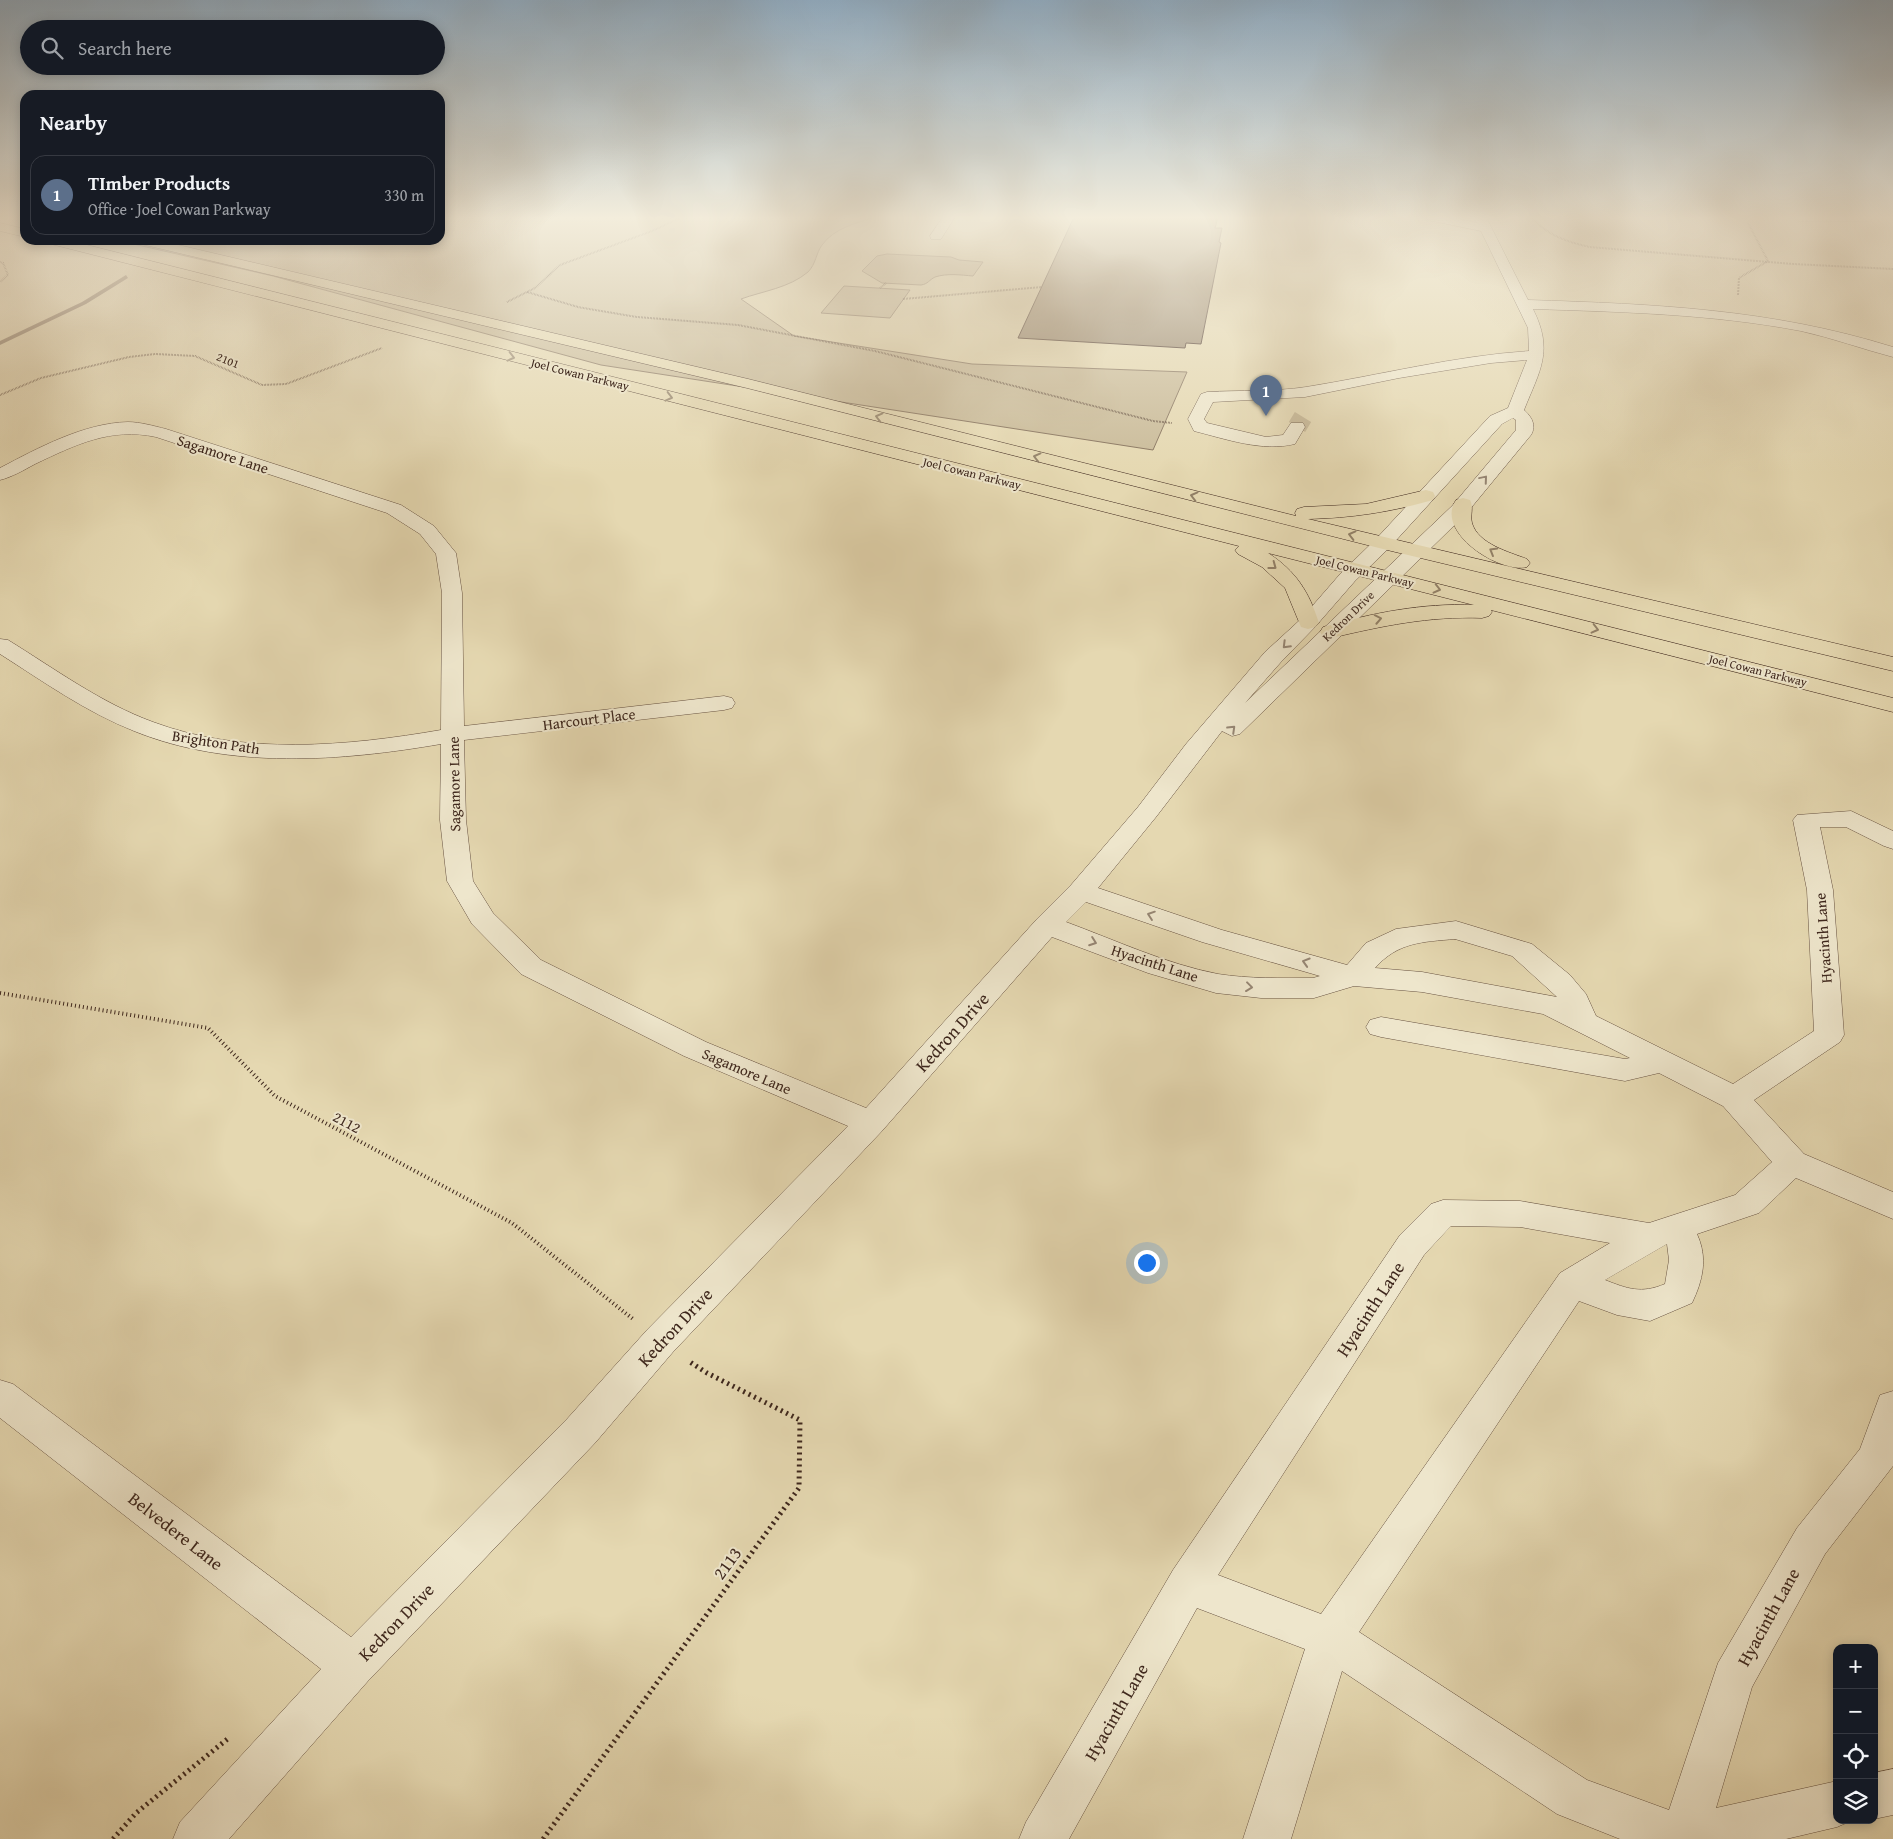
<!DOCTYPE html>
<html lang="en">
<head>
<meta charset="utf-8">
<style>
	:root { --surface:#171b24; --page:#20242c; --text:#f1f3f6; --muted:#9ea1a6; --line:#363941; --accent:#c59692 }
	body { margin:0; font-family:"Gentium Book Plus",serif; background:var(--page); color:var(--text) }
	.controls { position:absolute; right:15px; bottom:15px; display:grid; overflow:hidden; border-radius:10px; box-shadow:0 2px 12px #0003 }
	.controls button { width:45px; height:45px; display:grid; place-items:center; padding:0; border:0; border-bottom:1px solid var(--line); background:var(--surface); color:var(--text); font:25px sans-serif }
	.you { position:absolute; left:1146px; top:1262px; width:18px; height:18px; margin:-12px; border:4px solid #fff; border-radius:50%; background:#1a73e8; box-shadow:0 0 0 8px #1a73e833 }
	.badge { display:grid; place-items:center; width:32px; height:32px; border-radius:50%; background:var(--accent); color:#fff; font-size:16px; font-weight:700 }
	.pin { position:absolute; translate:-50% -41px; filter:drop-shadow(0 1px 2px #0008) }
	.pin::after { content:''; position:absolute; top:26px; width:18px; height:15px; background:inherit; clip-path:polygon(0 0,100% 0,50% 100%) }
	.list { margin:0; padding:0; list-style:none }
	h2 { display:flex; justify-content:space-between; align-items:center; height:65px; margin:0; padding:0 20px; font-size:21px }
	h2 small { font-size:16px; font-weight:400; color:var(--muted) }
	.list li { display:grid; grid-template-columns:32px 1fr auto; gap:15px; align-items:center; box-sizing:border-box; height:80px; margin:0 10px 10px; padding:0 10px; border:1px solid var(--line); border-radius:15px }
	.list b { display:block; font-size:19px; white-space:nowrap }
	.list p { margin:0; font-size:16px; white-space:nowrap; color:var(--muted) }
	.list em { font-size:16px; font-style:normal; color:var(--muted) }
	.icon { flex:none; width:28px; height:28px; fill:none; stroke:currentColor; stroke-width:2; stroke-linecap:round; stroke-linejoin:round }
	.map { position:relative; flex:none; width:1893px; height:1839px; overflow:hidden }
	.search { position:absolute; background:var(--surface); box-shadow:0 2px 12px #0003; left:20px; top:20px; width:425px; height:55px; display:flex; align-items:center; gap:12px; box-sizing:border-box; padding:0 18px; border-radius:28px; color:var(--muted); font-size:19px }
	.panel { position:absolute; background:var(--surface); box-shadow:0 2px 12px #0003; left:20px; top:90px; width:425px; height:155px; border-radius:15px }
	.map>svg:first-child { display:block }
	.green { fill:#c9ba98; stroke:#84705a }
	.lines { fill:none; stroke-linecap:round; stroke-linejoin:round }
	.stream { fill:#806d58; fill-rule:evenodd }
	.building { fill:#95836a; stroke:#3e271d }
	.minor-tunnel { stroke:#c4b593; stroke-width:19; stroke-dasharray:19 9; stroke-linecap:butt }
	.minor-casing { stroke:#685342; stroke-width:1 }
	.major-casing { stroke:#3e271d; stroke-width:1 }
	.path-far2 { stroke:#3e271d; stroke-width:2; stroke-dasharray:0.5 1; stroke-linecap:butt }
	.path-far1 { stroke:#3e271d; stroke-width:4; stroke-dasharray:1 3; stroke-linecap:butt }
	.path { stroke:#3e271d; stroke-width:5; stroke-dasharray:2 4; stroke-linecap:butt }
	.minor { fill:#eee6cc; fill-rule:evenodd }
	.major { fill:#e5d8b1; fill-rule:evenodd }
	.oneway { stroke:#928067 }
	.oneway2 { stroke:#968674 }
	.labels { text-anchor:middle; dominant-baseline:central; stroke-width:4; stroke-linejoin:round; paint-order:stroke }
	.far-street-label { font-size:12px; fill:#3e271d; stroke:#eee6cc }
	.street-label { font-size:15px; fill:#3e271d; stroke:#eee6cc }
	.near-street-label { font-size:18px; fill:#3e271d; stroke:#eee6cc }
</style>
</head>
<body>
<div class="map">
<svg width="1893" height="1839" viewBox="0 0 1893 1839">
	<rect width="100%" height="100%" fill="#e5d8b1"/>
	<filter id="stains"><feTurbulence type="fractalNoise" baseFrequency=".004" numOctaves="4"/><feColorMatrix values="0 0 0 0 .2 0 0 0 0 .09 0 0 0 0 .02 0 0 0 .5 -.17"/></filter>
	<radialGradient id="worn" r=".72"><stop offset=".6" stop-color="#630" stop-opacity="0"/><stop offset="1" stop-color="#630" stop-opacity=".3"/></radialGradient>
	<path class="green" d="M440,217H875C857,223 834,228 822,245C816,253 816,264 808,272C789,288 763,291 741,299L794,336L972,364L1187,372L1153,450L601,365L273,276L116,240H440Z
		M887,254L951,257L959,260L983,262L973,276C961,275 947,273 935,277C929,280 928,284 921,285L882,283L862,271L877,256Z
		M844,286L910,290L890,318L821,313Z"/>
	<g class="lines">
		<path class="stream" d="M126,275L128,278L86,304L0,345V341L82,302Z"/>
	</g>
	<path class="building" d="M1074,217H1218L1215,228H1222L1219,242L1221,243L1201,344L1186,343L1185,348L1018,338Z"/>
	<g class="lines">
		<path class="minor-tunnel" d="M1297,427L1303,417"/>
		<g class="minor-casing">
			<path id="minor" d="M943,217H955L941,239H931L930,236Z
				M1426,217H1449L1477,223L1474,217H1486L1528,300C1655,304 1771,309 1893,347V357C1862,349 1833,338 1801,331C1713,314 1622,312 1533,309C1554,351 1540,370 1524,410C1531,416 1537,425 1531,435L1466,514L1240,734L1232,736L1222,731L1156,817L1098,888L1222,930L1347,965L1366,943L1396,929L1456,921L1532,944L1570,975L1586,994L1596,1016L1733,1084L1814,1031L1807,890L1793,820L1797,815L1851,811L1893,831V849L1884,846L1846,827H1820L1833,890L1844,1035L1840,1042L1754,1100L1804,1154L1893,1192V1219L1796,1178L1759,1213L1697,1234C1708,1258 1703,1280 1692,1303L1650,1321L1617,1315L1579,1301L1359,1632L1587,1780L1669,1810L1718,1663L1797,1528L1860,1449L1880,1395L1893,1391V1466L1825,1554L1752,1687L1716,1808L1837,1781V1820H1853L1837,1827L1786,1839H1620L1557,1814L1342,1671L1291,1839H1243L1305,1649L1197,1608L1069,1839H1019L1026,1822L1173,1570L1400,1235L1431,1204L1443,1200L1520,1201L1649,1223L1735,1195L1772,1162L1723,1106L1659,1073L1625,1081L1381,1037L1370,1034L1366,1027L1370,1020L1381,1017L1625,1059L1630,1058L1543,1014L1422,992L1354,986L1314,998H1261L1216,993L1148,973L1052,937L882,1131L673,1352L595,1443L368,1681L229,1839H173L180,1822L321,1669L0,1418V1380L13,1384L351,1637L567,1419L647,1330L848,1126L684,1056L521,974L472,924L447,881L440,820L441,744C342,761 230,770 134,731C86,712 44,682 0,654V639L8,640C55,669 101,703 153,722C243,756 348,746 441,730L442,593L436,554L420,534L387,513L156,437C111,427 75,445 35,464C24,470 12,477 0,480V468C38,448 84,423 128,422C140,422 154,426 166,429L401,505L434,526L456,553L462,593L464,726L724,696L732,698L735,703L732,708L724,710L464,740L466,820L473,881L493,913L541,960L706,1042L866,1108L1037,919L1071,885L1138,807L1186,744L1265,652L1301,619L1341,573L1376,539L1490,416L1508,408L1527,360L1491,363L1399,378L1305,397L1213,402L1204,419L1207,423L1266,437L1283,435L1291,423H1303L1305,427L1295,444C1262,452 1226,439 1194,431L1188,419L1201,394L1207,392C1240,390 1274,392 1306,387C1381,375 1454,356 1529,351L1528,328L1481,231L1428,220ZM1513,418L1516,420V430L1452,506L1245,703L1281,662L1315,627L1355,581L1390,547L1502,424ZM1086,902L1202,942L1320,976L1313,978C1281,978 1249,979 1218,974C1166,964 1115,940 1066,922ZM1455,939L1512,956L1557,997L1422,972L1375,968C1398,942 1422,942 1455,939ZM1451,1226L1520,1227L1610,1243L1560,1273L1321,1614L1218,1575L1424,1255ZM1667,1244L1669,1260L1665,1284C1641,1294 1628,1289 1605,1280Z
				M1792,217H1875L1869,221H1798Z
				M1893,1769V1815L1874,1819V1773Z"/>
		</g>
		<g class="major-casing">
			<path id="major" d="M0,223L25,229V237L0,231Z
				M46,240H67L1893,698V712L1491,610L1492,612L1489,616L1482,618C1429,616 1382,626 1331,638L1323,637L1320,632L1323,627C1373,613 1422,603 1474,605L1268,553C1296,571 1309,592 1319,623L1315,627L1308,629L1301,627L1285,588L1262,567L1238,554L1235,550L1239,546L47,243Z
				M135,240H157L748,379L1296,516L1295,513L1297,509L1304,507L1366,504L1426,490L1433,492L1435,496L1433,500C1391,512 1351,518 1308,519L1893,657V671L1383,549L747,388L141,244Z
				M1463,498L1470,500C1474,507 1470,515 1472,523C1478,544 1509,552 1527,559L1530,563L1527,567C1500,574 1434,532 1456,500Z"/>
		</g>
		<path class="path-far2" d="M1221,217H1226
			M1531,217C1547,235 1567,242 1590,247L1793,264L1893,269
			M0,262L3,263L8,275L0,282
			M880,288L886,283
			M527,292L578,307L637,317L738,325L875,351L1153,421L1172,423
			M1738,295L1739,278L1768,261L1745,217
			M903,299L1042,287
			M507,302L535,288L560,265L652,231L682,217
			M0,395L41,378L129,357L155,354L195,356L262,385L286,384L382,348"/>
		<path class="path-far1" d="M0,993L208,1028L275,1096L512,1223L633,1319"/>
		<path class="path" d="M113,1839L136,1813L230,1737
			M543,1839L799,1488L800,1420L707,1373L690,1362"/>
		<use href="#minor" class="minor"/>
		<use href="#major" class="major"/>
	</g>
	<defs><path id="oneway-chevron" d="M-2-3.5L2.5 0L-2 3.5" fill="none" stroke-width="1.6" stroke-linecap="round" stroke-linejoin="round" transform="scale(1.25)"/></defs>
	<g class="oneway">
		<use href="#oneway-chevron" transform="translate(511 357) rotate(14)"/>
		<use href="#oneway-chevron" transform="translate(669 397) rotate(14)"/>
		<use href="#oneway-chevron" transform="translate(879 417) rotate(-166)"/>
		<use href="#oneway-chevron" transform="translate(1037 457) rotate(-166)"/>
		<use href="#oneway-chevron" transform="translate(1194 496) rotate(-166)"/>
		<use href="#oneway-chevron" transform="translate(1352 535) rotate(-166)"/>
		<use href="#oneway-chevron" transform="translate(1493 551) rotate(-150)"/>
		<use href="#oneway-chevron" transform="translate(1273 566) rotate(37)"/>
		<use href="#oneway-chevron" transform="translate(1437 589) rotate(14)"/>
		<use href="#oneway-chevron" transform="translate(1378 619) rotate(-11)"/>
		<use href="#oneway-chevron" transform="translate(1595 629) rotate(14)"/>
	</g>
	<g class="oneway2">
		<use href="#oneway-chevron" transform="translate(1484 479) rotate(-50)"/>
		<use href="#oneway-chevron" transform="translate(1286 645) rotate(135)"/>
		<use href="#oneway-chevron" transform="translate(1232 729) rotate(-44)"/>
		<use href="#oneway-chevron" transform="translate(1151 915) rotate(-161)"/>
		<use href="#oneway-chevron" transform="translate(1093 942) rotate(20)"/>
		<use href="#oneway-chevron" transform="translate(1306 962) rotate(-163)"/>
		<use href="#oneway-chevron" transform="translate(1249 987) rotate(7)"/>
	</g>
	<linearGradient id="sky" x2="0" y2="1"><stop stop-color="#90aabe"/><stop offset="0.46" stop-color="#f3eddc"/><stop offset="1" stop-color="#f3eddc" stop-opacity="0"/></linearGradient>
	<rect width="1893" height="474" fill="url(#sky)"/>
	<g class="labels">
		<g class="far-street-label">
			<text transform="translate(228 360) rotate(22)">2101</text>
			<text transform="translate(580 374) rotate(14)">Joel Cowan Parkway</text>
			<text transform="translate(972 473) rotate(14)">Joel Cowan Parkway</text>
			<text transform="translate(1365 571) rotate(14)">Joel Cowan Parkway</text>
			<text transform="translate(1348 616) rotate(-44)">Kedron Drive</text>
			<text transform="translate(1758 670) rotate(14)">Joel Cowan Parkway</text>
		</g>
		<g class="street-label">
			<text transform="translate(223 454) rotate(18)">Sagamore Lane</text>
			<text transform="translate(589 719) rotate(-7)">Harcourt Place</text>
			<text transform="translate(216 742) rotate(9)">Brighton Path</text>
			<text transform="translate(454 784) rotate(-91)">Sagamore Lane</text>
			<text transform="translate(1823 938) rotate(-94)">Hyacinth Lane</text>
			<text transform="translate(1155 963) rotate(18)">Hyacinth Lane</text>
			<text transform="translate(747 1071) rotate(23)">Sagamore Lane</text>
			<text transform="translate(347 1122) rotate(28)">2112</text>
		</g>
		<g class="near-street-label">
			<text transform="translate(952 1032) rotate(-48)">Kedron Drive</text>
			<text transform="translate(1370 1309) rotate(-57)">Hyacinth Lane</text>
			<text transform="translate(675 1327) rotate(-47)">Kedron Drive</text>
			<text transform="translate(176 1531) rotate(38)">Belvedere Lane</text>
			<text transform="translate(727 1563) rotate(-54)">2113</text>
			<text transform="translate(1768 1617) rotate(-61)">Hyacinth Lane</text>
			<text transform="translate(396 1622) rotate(-46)">Kedron Drive</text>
			<text transform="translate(1116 1712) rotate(-60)">Hyacinth Lane</text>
		</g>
	</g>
	<rect width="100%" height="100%" filter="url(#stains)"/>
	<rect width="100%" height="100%" fill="url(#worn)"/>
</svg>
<div class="controls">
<button>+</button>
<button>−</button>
<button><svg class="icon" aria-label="locate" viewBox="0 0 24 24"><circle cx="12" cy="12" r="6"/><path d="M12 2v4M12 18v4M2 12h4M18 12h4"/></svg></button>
<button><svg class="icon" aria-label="layers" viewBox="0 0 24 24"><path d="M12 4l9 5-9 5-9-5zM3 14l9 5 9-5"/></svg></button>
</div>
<div class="you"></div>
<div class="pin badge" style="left:1266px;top:416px;background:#5c6f8a">1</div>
<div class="search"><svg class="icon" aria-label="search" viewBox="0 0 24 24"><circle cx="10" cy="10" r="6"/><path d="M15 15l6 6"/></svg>Search here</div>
<section class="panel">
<h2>Nearby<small></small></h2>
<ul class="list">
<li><span class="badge" style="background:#5c6f8a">1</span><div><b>TImber Products</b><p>Office · Joel Cowan Parkway</p></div><em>330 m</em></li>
</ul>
</section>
</div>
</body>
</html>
